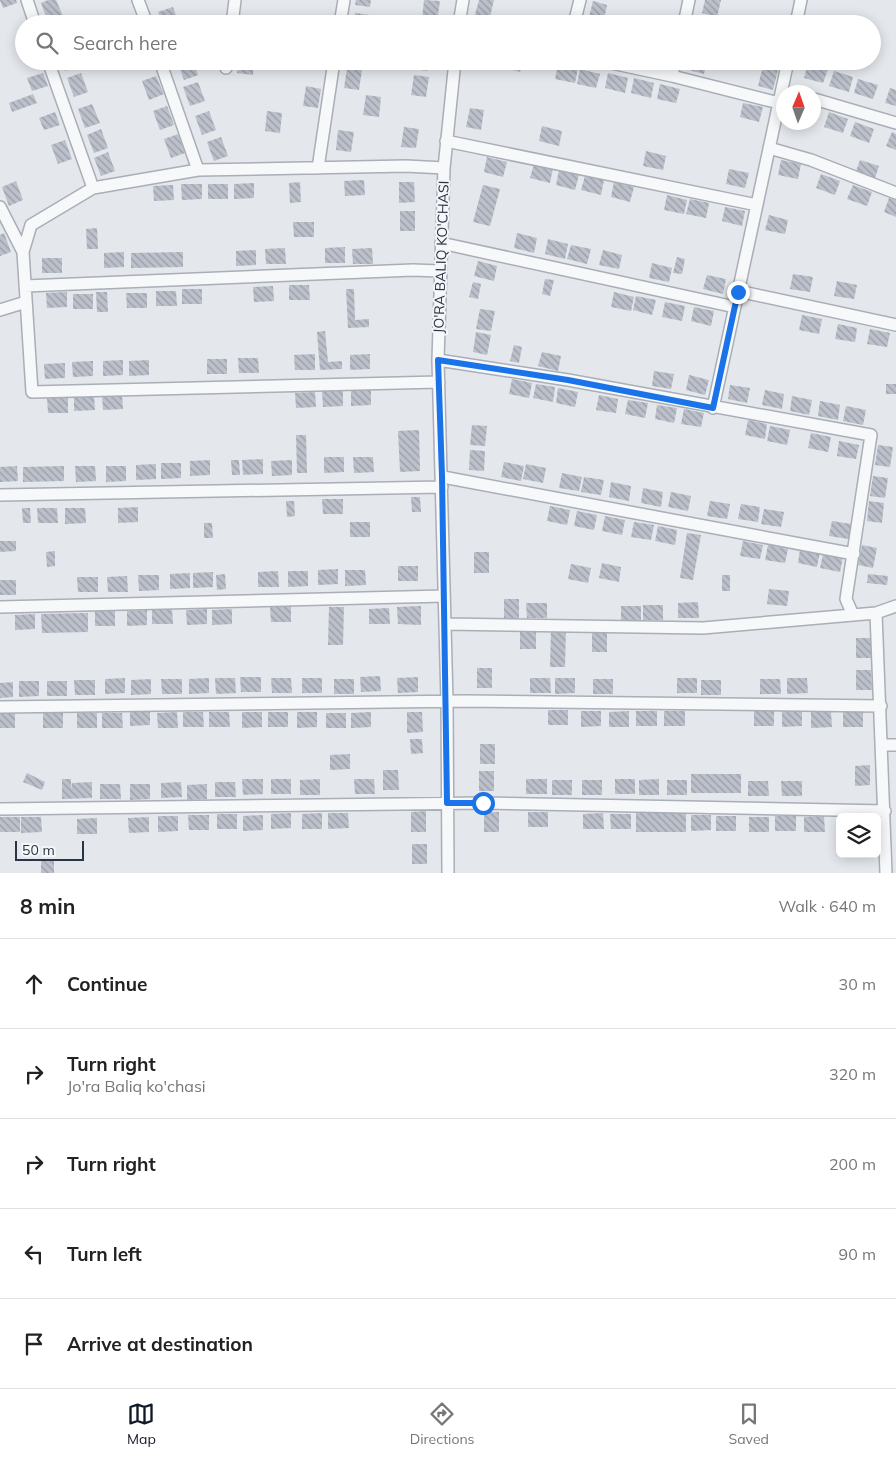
<!DOCTYPE html>
<html lang="en">
<head>
<meta charset="utf-8">
<style>
	:root { --surface:#fff; --page:#f2f2f2; --text:#222; --muted:#767676; --line:#e0e0e0; --accent:#111827 }
	body { margin:0; font-family:Mulish,sans-serif; background:var(--page); color:var(--text) }
	.controls { position:absolute; right:15px; bottom:15px; display:grid; overflow:hidden; border-radius:8px; box-shadow:0 2px 12px #0003 }
	.controls button { width:45px; height:45px; display:grid; place-items:center; padding:0; border:0; border-bottom:1px solid var(--line); background:var(--surface); color:var(--text); font:25px sans-serif }
	.compass { position:absolute; left:776px; top:85px; width:45px; height:45px; border-radius:50%; background:var(--surface); box-shadow:0 2px 12px #0003; rotate:2deg }
	.scale { position:absolute; left:15px; bottom:12px; width:69px; box-sizing:border-box; padding-left:5px; border:2px solid #2b3445; border-top:0; font-size:14px; line-height:18px; white-space:nowrap; color:#2b3445; -webkit-text-stroke:4px #f4f6f9; paint-order:stroke }
	.stop { position:absolute; width:15px; height:15px; margin:-11px; border:4px solid #1a73e8; border-radius:50%; background:#fff }
	.stop.end { background:#1a73e8; border-color:#fff; box-shadow:0 1px 5px #0008 }
	.list { margin:0; padding:0; list-style:none }
	h2 { display:flex; justify-content:space-between; align-items:center; height:65px; margin:0; padding:0 20px; font-size:21px }
	h2 small { font-size:16px; font-weight:400; color:var(--muted) }
	.list li { display:grid; grid-template-columns:32px 1fr auto; gap:15px; align-items:center; box-sizing:border-box; height:90px; padding:0 20px; border-top:1px solid var(--line) }
	.list b { display:block; font-size:19px; white-space:nowrap }
	.list p { margin:0; font-size:16px; white-space:nowrap; color:var(--muted) }
	.list em { font-size:16px; font-style:normal; color:var(--muted) }
	.icon { flex:none; width:28px; height:28px; fill:none; stroke:currentColor; stroke-width:2; stroke-linecap:round; stroke-linejoin:round }
	.map { position:relative; flex:none; width:896px; height:873px; overflow:hidden }
	.search { position:absolute; background:var(--surface); box-shadow:0 2px 12px #0003; left:15px; right:15px; top:15px; height:55px; display:flex; align-items:center; gap:12px; box-sizing:border-box; padding:0 18px; border-radius:28px; color:var(--muted); font-size:19px }
	.sheet { height:515px; background:var(--surface) }
	nav { display:flex; justify-content:space-around; align-items:center; box-sizing:border-box; height:70px; border-top:1px solid var(--line); background:var(--surface); font-size:14px; color:var(--muted) }
	nav a { display:grid; justify-items:center; gap:2px }
	nav .on { color:var(--accent) }
	.map>svg:first-child { display:block }
	.building { fill:url(#building-back-hatch) }
	.lines { fill:none; stroke-linecap:round; stroke-linejoin:round }
	.minor-casing { stroke:#a9aeb7; stroke-width:14 }
	.minor { stroke:#f7f8fa; stroke-width:11 }
	.route { stroke:#1a73e8; stroke-width:6 }
	.labels { text-anchor:middle; dominant-baseline:central; stroke-width:4; stroke-linejoin:round; paint-order:stroke }
	.street-label { font-size:14px; fill:#2b3445; stroke:#f4f6f9 }
</style>
</head>
<body>
<div class="map">
<svg width="896" height="873" viewBox="0 0 896 873">
	<defs>
		<pattern id="building-back-hatch" width="6" height="6" patternUnits="userSpaceOnUse" patternTransform="scale(1.25)"><rect width="6" height="6" fill="#bbc0ca"/><path d="M-1 5l2 2M0 0l6 6M5-1l2 2" fill="none" stroke="#989da6"/></pattern>
	</defs>
	<rect width="100%" height="100%" fill="#e4e7ec"/>
	<path class="building" d="M0,0H16L17,3L3,8Z
		M48,0H56L63,16L48,22L41,3Z
		M356,0H371L370,7L355,5Z
		M424,0L440,1L437,21L422,19Z
		M479,0H494L489,21L474,18Z
		M705,0H721L717,17L702,13Z
		M593,1L607,5L603,24L588,21Z
		M173,7L179,24H163L158,12Z
		M355,13L370,15L369,24H353Z
		M550,16L565,19L564,24H548Z
		M62,61H78L80,66L65,71Z
		M177,61H193L198,75L184,80Z
		M239,61H254L253,75L237,73Z
		M414,61H429L428,71L413,69Z
		M502,61H523L520,72L501,67Z
		M691,61H707L704,74L689,70Z
		M808,63L828,69L823,83L804,78Z
		M558,64L578,68L575,83L555,79Z
		M763,66L778,70L773,90L758,86Z
		M347,68L362,70L359,90L344,88Z
		M580,69L600,74L596,88L577,84Z
		M834,71L853,77L849,92L829,86Z
		M43,73L48,86L32,91L27,78Z
		M81,73L88,92L74,97L67,78Z
		M608,73L628,78L625,93L605,88Z
		M414,75L429,77L426,97L411,95Z
		M156,76L164,94L149,100L142,81Z
		M634,78L654,83L651,98L631,93Z
		M858,79L878,85L873,99L854,93Z
		M198,82L205,101L190,106L183,87Z
		M660,84L680,89L676,103L657,99Z
		M306,86L321,89L318,108L303,106Z
		M890,88L896,90V106L885,103Z
		M33,94L37,103L12,112L9,103Z
		M366,95L381,97L379,117L363,115Z
		M743,103L763,107L759,122L740,117Z
		M92,104L100,123L85,128L78,109Z
		M167,106L174,125L160,130L153,111Z
		M470,108L484,110L481,130L466,127Z
		M209,111L216,130L202,135L195,116Z
		M267,111L282,113L280,133L265,131Z
		M55,112L60,125L44,130L39,118Z
		M829,112L848,119L843,133L824,127Z
		M855,122L874,129L869,143L850,136Z
		M542,126L562,131L559,146L539,141Z
		M404,127L419,129L416,148L401,147Z
		M101,129L108,148L94,153L87,135Z
		M338,130L354,132L351,152L336,150Z
		M892,132L896,134V150L886,146Z
		M178,134L185,153L171,158L164,139Z
		M221,137L228,156L214,161L207,142Z
		M65,140L72,159L58,164L51,145Z
		M646,151L666,156L663,170L643,166Z
		M108,152L115,171L101,176L94,158Z
		M487,157L507,162L503,177L484,172Z
		M781,160L801,164L798,179L778,175Z
		M860,160L879,166L874,181L855,174Z
		M534,164L553,168L550,183L530,178Z
		M729,169L749,173L745,188L726,184Z
		M559,170L579,175L575,190L556,185Z
		M821,174L840,181L835,195L816,188Z
		M585,176L604,180L601,195L581,190Z
		M364,180L365,195L345,196L344,181Z
		M16,181L23,200L9,206L2,187Z
		M300,182L301,202L290,203L289,183Z
		M399,182H414L415,202L399,203Z
		M614,182L634,187L630,202L611,197Z
		M254,183V198L234,199V184Z
		M181,184H202V199L182,200Z
		M208,184H228V199H208Z
		M173,185L174,200L154,201L153,186Z
		M483,185L500,189L490,226L473,222Z
		M853,185L872,192L867,206L847,199Z
		M667,195L687,200L684,214L664,210Z
		M889,198L896,200V217L884,212Z
		M690,199L709,203L706,218L686,214Z
		M725,207L745,211L742,226L722,221Z
		M400,211H415V231H400Z
		M769,215L788,220L785,234L765,230Z
		M293,222H314V237H294Z
		M97,228L98,249H87L86,229Z
		M4,233L11,252L0,256V235Z
		M517,233L537,238L534,253L514,248Z
		M548,239L568,244L565,259L545,254Z
		M571,245L591,249L587,264L567,259Z
		M345,247V263H325V248Z
		M285,248L286,264H266L265,249Z
		M372,248L373,264H353L352,249Z
		M256,250V265L236,266V251Z
		M603,250L622,255L619,269L599,265Z
		M124,252V267L104,268V253Z
		M183,252V267L131,268V253Z
		M677,257L685,259L682,274L673,273Z
		M42,258H62V273H42Z
		M478,261L497,266L494,281L474,276Z
		M652,263L672,268L669,282L649,278Z
		M793,274L813,277L810,292L790,289Z
		M707,275L726,279L723,294L703,289Z
		M545,279L554,280L550,296L542,294Z
		M837,281L857,285L854,299L834,296Z
		M473,282L481,284L478,299L469,297Z
		M289,285H309L310,300H289Z
		M273,286L274,301L254,302L253,287Z
		M182,289H202V304H182Z
		M346,289H354L355,320L369,319V327L348,328Z
		M156,291H176L177,306H156Z
		M67,292V307L47,308L46,293Z
		M96,292H107L108,312H97Z
		M614,292L634,297L631,311L611,307Z
		M126,293H147V308H127Z
		M73,294H93V309H73Z
		M636,296L656,300L652,315L633,310Z
		M665,302L685,306L682,321L662,317Z
		M694,307L714,311L711,326L691,321Z
		M480,309L495,311L491,331L476,329Z
		M802,315L822,319L819,334L799,330Z
		M838,324L857,328L855,342L835,339Z
		M870,329L890,333L887,347L867,344Z
		M325,331L328,362L342,361V369L320,370L317,332Z
		M476,332L491,335L487,355L473,352Z
		M514,345L522,347L519,363L510,361Z
		M542,352L561,356L558,371L538,366Z
		M315,354V370H295L294,355Z
		M370,354V369L350,370V355Z
		M238,358H258L259,373H239Z
		M207,359H227V374H207Z
		M123,360V375L103,376V361Z
		M149,360V375L129,376V361Z
		M93,361V376L73,377L72,362Z
		M65,363V378L45,379L44,364Z
		M654,371L674,374L671,389L652,386Z
		M689,375L709,380L705,395L686,390Z
		M512,379L532,383L529,398L509,394Z
		M536,384L555,387L553,402L533,398Z
		M886,384H896V394H886Z
		M730,385L750,388L747,403L728,399Z
		M558,388L578,392L575,407L556,403Z
		M371,390V405L351,406V391Z
		M765,390L784,394L782,409L762,405Z
		M322,391H343V406L323,407Z
		M315,392L316,407L296,408L295,393Z
		M122,394L123,409L103,410L102,395Z
		M94,395L95,410L74,411V396Z
		M599,395L618,399L616,413L596,410Z
		M792,396L812,400L809,415L790,411Z
		M47,398H68V413H48Z
		M628,400L648,403L645,418L625,414Z
		M820,401L840,405L838,420L818,416Z
		M657,405L677,408L674,423L655,419Z
		M846,406L866,410L863,425L843,421Z
		M684,409L704,413L701,427L681,424Z
		M748,420L767,424L765,439L745,435Z
		M472,425L487,426L485,446L470,445Z
		M770,426L790,430L787,445L767,441Z
		M419,430L420,471L400,472L398,431Z
		M811,433L831,437L828,452L808,448Z
		M296,435H306L307,473H297Z
		M839,441L859,445L856,459L837,456Z
		M878,445L893,447L890,467L875,465Z
		M470,450L485,451L484,471L469,470Z
		M324,457H344V472L324,473Z
		M353,457H373L374,472L354,473Z
		M263,459V474L243,475L242,460Z
		M210,460V475L190,476V461Z
		M231,460H239L240,475H232Z
		M292,460V475L272,476L271,461Z
		M504,462L524,466L521,481L501,477Z
		M161,463H181V478L161,479Z
		M156,464V479L136,480V465Z
		M526,464L546,468L543,483L523,479Z
		M17,466L18,481L0,482V467Z
		M64,466V481L23,482V467Z
		M75,466H95L96,481L76,482Z
		M106,466H126V481L106,482Z
		M562,473L582,477L579,491L559,488Z
		M873,476L888,478L885,498L870,496Z
		M584,477L604,480L601,495L581,492Z
		M611,482L631,486L629,501L609,497Z
		M643,488L663,492L661,507L641,503Z
		M671,492L691,496L688,511L668,507Z
		M411,497H420L421,512H412Z
		M322,499H343V514H323Z
		M286,501H294L295,516L287,517Z
		M710,501L730,504L727,519L707,516Z
		M869,501L884,503L882,523L867,521Z
		M741,504L760,507L758,522L738,519Z
		M550,506L570,510L567,525L547,521Z
		M138,507V522L118,523V508Z
		M22,508H30L31,523H23Z
		M37,508H57L58,523H38Z
		M65,508H85L86,523L65,524Z
		M764,509L784,512L781,527L761,524Z
		M577,511L597,515L594,530L574,526Z
		M605,516L625,520L622,535L602,531Z
		M832,521L851,524L849,539L829,536Z
		M350,522H370V537H350Z
		M634,522L654,525L651,540L631,537Z
		M204,523H212L213,538H204Z
		M658,526L677,530L675,545L655,541Z
		M687,533L701,535L693,580L680,578Z
		M0,541H16V551L0,552Z
		M743,541L763,545L760,559L740,556Z
		M768,545L788,549L785,563L765,560Z
		M862,545L877,548L873,568L858,565Z
		M800,549L820,552L817,567L798,563Z
		M55,551V566L47,567L46,552Z
		M474,552H489V573H474Z
		M823,554L843,557L840,572L820,568Z
		M602,563L621,567L619,582L599,578Z
		M571,564L591,568L588,583L568,579Z
		M398,566H418V581H398Z
		M338,569V584L318,585V570Z
		M345,570H365L366,585L345,586Z
		M278,571L279,587H258V572Z
		M288,571H308V586L288,587Z
		M213,572V587L193,588V573Z
		M190,573V588L170,589V574Z
		M225,574L226,589L217,590L216,575Z
		M868,574L888,576L887,585L867,583Z
		M138,575H159V590L139,591Z
		M722,575H730V591H722Z
		M127,576L128,592H108L107,577Z
		M77,577H98V592H78Z
		M0,580H16V595H0Z
		M769,589L789,591L787,606L767,604Z
		M504,599H519V619H504Z
		M698,602L699,618H678V603Z
		M526,603H547V618H527Z
		M643,605H663V620H643Z
		M291,606V622H271L270,607Z
		M421,606V625L398,624L397,607Z
		M621,606H641V621H621Z
		M329,607H344L343,645H328Z
		M389,608L390,624H369V609Z
		M152,609H172L173,624H152Z
		M207,609V624L187,625L186,610Z
		M232,609V624L212,625V610Z
		M147,610V625L127,626V611Z
		M95,611H115V626H95Z
		M88,613V632L42,633L41,614Z
		M35,614V629L15,630V615Z
		M520,629H536V649H520Z
		M551,629H566L565,667H550Z
		M592,632H607V652H592Z
		M856,638H871V658H856Z
		M477,668H492V688H477Z
		M856,670H871L872,690H856Z
		M380,676L381,691L361,692L360,677Z
		M240,677H261V692H241Z
		M418,677V692L398,693L397,678Z
		M125,678V693L105,694V679Z
		M209,678V693L189,694V679Z
		M215,678H235L236,693L216,694Z
		M271,678H291L292,693H272Z
		M302,678H322V693H302Z
		M530,678H550L551,693H530Z
		M555,678H575V693L555,694Z
		M677,678H697V693H677Z
		M787,678H807L808,693L787,694Z
		M151,679V694L131,695V680Z
		M161,679H182V694H162Z
		M334,679H354V694H334Z
		M593,679H613V694H593Z
		M760,679H780L781,694H760Z
		M74,680H95V695H75Z
		M701,680H721V695H701Z
		M19,681H39V696L19,697Z
		M47,681H67V696H47Z
		M13,682V697L0,698V683Z
		M150,710V725L130,726V711Z
		M548,710H568V725H548Z
		M581,711H601V726L581,727Z
		M629,711V727H609V712Z
		M636,711H657V726H636Z
		M664,711H685V726H664Z
		M754,711H774V726H754Z
		M782,711H802V726L782,727Z
		M177,712L178,728H158L157,713Z
		M183,712H203L204,727H183Z
		M209,712H229L230,727H209Z
		M242,712H262V727L242,728Z
		M268,712H288V727H268Z
		M297,712H317V727L297,728Z
		M371,712V727L351,728V713Z
		M407,712H422L423,732L407,733Z
		M811,712H831L832,727L811,728Z
		M843,712H863V727H843Z
		M0,713H15V728H0Z
		M43,713H63V728H43Z
		M77,713H97V728H77Z
		M102,713H122L123,728H102Z
		M326,713H346V728H326Z
		M410,739H422L423,753L411,754Z
		M480,744H495V764H480Z
		M350,754V769L330,770V755Z
		M870,765V785L855,786V766Z
		M383,770H398L399,790H383Z
		M479,771H494V791H479Z
		M27,773L45,782L42,790L23,782Z
		M691,774H741V793H691Z
		M62,779H71V790L72,783L92,782V798L62,799Z
		M242,779H263V794L243,795Z
		M271,779H291V794H271Z
		M320,779V795H300V780Z
		M354,779H374L375,794H355Z
		M526,779H547V794H526Z
		M615,779H635V794H615Z
		M659,779V795H639V780Z
		M552,780H572V795H552Z
		M582,780H602V795H582Z
		M667,780H687V795H667Z
		M748,781H768L769,796H748Z
		M781,781H802V796H782Z
		M181,782L182,797L161,798V783Z
		M215,782H235L236,797H215Z
		M100,784H120L121,799H100Z
		M130,784H150V799L130,800Z
		M207,784V799L187,800V785Z
		M426,811V832H411V812Z
		M484,812H499V832H484Z
		M528,812H548V827H528Z
		M291,813V828L271,829V814Z
		M322,813V829H302V814Z
		M328,813H348L349,828L328,829Z
		M603,813L604,829H583V814Z
		M636,813H686V832H636Z
		M217,814H237V829H217Z
		M610,814H631V829H611Z
		M188,815H209V830H189Z
		M263,815V830L243,831V816Z
		M691,815H711V830L691,831Z
		M158,816H178V831L158,832Z
		M716,816H736V831H716Z
		M775,816H796V831H775Z
		M824,816L825,832H804V817Z
		M0,817H20V832H0Z
		M21,817H41L42,832L21,833Z
		M149,817V832L129,833L128,818Z
		M749,817H769V832H749Z
		M97,818V834H77V819Z
		M412,844H427V864H412Z
		M41,860H54V873H41Z"/>
	<g class="lines">
		<g class="minor-casing">
			<path id="minor" d="M27,0L35,24
				M138,0L147,24
				M232,24L235,0
				M340,24L344,0
				M459,24L463,0
				M574,24L580,0
				M684,24L689,0
				M796,24L801,0
				M48,61L93,188
				M160,61L198,170
				M602,61L672,76L779,103
				M226,68V61
				M672,76L675,61
				M814,99L896,123
				M446,141L757,205
				M769,148L811,160L896,193
				M318,168L334,61
				M0,207L23,252
				M441,243L735,307
				M25,286L413,270L439,271
				M738,291L896,325
				M0,310L26,302
				M438,360L568,380L871,435L846,599L853,615
				M439,382L32,392L23,252L31,225L93,188L198,170L406,166L444,168
				M713,408L788,61
				M443,477L854,554
				M0,495L442,487
				M0,607L444,596
				M876,613L886,873
				M445,624L703,628L876,613L896,606
				M0,707L465,701L881,706
				M882,745H896
				M0,809L483,803L885,811
				M448,873L447,701L438,360L444,168L455,61"/>
		</g>
		<use href="#minor" class="minor"/>
	</g>
	<g class="lines">
		<path class="route" d="M483,803H447L442,476L438,360L568,380L713,408L738,292"/>
	</g>
	<g class="labels">
		<g class="street-label">
			<text transform="translate(441 257) rotate(-88)">JO'RA BALIQ KO'CHASI</text>
		</g>
	</g>
</svg>
<div class="controls">
<button><svg class="icon" aria-label="layers" viewBox="0 0 24 24"><path d="M12 4l9 5-9 5-9-5zM3 14l9 5 9-5"/></svg></button>
</div>
<svg class="compass" viewBox="-18 -18 36 36"><path d="M0-13l5 13h-10z" fill="#e53935"/><path d="M0 13l5-13h-10z" fill="#767676"/></svg>
<div class="scale">50 m</div>
<div class="stop" style="left:483px;top:803px"></div>
<div class="stop end" style="left:738px;top:292px"></div>
<div class="search"><svg class="icon" aria-label="search" viewBox="0 0 24 24"><circle cx="10" cy="10" r="6"/><path d="M15 15l6 6"/></svg>Search here</div>
</div>
<section class="sheet">
<h2>8 min<small>Walk · 640 m</small></h2>
<ul class="list">
<li><svg class="icon" aria-label="ahead" viewBox="0 0 24 24"><path d="M12 20V5M6 11l6-6 6 6"/></svg><div><b>Continue</b></div><em>30 m</em></li>
<li><svg class="icon" aria-label="right" viewBox="0 0 24 24"><path d="M7 20v-9h11M14 6l5 5-5 5"/></svg><div><b>Turn right</b><p>Jo'ra Baliq ko'chasi</p></div><em>320 m</em></li>
<li><svg class="icon" aria-label="right" viewBox="0 0 24 24"><path d="M7 20v-9h11M14 6l5 5-5 5"/></svg><div><b>Turn right</b></div><em>200 m</em></li>
<li><svg class="icon" aria-label="left" viewBox="0 0 24 24"><path d="M17 20v-9H6M10 6l-5 5 5 5"/></svg><div><b>Turn left</b></div><em>90 m</em></li>
<li><svg class="icon" aria-label="arrive" viewBox="0 0 24 24"><path d="M6 21V4h12l-3 4 3 4H6"/></svg><div><b>Arrive at destination</b></div></li>
</ul>
</section>
<nav>
<a class="on"><svg class="icon" aria-label="map" viewBox="0 0 24 24"><path d="M3 6l6-2 6 2 6-2v14l-6 2-6-2-6 2zM9 4v14M15 6v14"/></svg>Map</a>
<a><svg class="icon" aria-label="directions" viewBox="0 0 24 24"><path d="M12 3l9 9-9 9-9-9zM9 14v-3h6M13 9l2 2-2 2"/></svg>Directions</a>
<a><svg class="icon" aria-label="saved" viewBox="0 0 24 24"><path d="M7 4h10v16l-5-4-5 4z"/></svg>Saved</a>
</nav>
</body>
</html>
